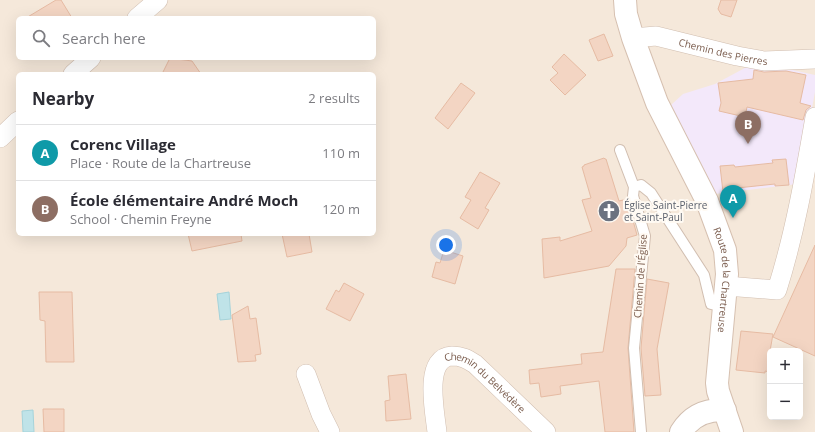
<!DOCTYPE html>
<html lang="en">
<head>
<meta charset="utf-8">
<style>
	:root { --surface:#fff; --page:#f7f7f7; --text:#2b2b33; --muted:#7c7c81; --line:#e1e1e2; --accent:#e76f51 }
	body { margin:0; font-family:"Open Sans",sans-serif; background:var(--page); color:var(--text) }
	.controls { position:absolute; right:12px; bottom:12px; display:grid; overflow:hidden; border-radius:6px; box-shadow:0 4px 16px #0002 }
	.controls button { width:36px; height:36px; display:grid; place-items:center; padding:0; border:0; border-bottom:1px solid var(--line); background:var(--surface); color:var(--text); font:20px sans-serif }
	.you { position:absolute; left:446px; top:245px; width:14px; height:14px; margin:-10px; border:3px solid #fff; border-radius:50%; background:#1a73e8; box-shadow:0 0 0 6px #1a73e833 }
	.badge { display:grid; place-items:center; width:26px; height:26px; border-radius:50%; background:var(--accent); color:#fff; font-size:13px; font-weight:700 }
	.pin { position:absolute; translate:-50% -33px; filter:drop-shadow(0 1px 2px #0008) }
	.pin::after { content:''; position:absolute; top:21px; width:14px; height:12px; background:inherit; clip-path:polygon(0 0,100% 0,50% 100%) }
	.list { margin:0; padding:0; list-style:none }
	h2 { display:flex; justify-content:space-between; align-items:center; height:52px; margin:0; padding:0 16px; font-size:17px }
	h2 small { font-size:13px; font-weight:400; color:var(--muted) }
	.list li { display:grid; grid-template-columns:26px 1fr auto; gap:12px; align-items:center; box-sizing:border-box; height:56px; padding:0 16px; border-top:1px solid var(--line) }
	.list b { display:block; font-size:15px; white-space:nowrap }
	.list p { margin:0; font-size:13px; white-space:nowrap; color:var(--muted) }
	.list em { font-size:13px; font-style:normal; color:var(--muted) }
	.icon { flex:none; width:22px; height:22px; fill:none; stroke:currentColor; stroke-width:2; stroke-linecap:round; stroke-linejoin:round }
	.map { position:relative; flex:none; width:815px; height:432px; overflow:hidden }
	.search { position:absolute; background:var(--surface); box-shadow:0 4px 16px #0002; left:16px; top:16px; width:360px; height:44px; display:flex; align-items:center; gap:10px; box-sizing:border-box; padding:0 14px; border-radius:6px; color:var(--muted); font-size:15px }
	.panel { position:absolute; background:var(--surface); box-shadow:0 4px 16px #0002; left:16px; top:72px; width:360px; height:164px; border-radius:6px }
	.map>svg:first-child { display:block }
	.residential { fill:#f5e8da; fill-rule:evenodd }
	.education { fill:#f3e8fa }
	.water { fill:#bfe3e8; stroke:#a5d3da }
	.building { fill:#f3d5c3; stroke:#e6bba3 }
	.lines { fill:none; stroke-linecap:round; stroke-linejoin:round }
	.service-casing { stroke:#d1beb0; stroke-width:12 }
	.minor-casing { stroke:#d1beb0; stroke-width:20 }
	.tertiary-casing { stroke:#d1beb0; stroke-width:24 }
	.secondary-casing { stroke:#d6c0b0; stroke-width:24 }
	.service { stroke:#fff; stroke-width:10 }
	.minor { stroke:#fff; stroke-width:19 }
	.tertiary { stroke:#fff; stroke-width:22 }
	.secondary { stroke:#fff; stroke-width:22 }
	.labels { text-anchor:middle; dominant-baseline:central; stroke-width:4; stroke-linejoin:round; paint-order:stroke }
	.street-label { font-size:10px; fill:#7a5c4d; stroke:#fffaf3 }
	.worship-label { font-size:10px; fill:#5b616d; stroke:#fffaf3; text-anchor:start }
</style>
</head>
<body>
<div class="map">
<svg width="815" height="432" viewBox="0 0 815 432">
	<rect width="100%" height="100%" fill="#fdf6ec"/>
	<path class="residential" d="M0,0H815V432H0ZM18,18H374V58H18ZM18,74H374V234H18ZM770,351H800V417H770Z"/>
	<path class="education" d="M756,62L815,75V92L798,184L715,194L671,105L683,94L715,84Z"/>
	<path class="water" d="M229,292L231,319L220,320L217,294Z
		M33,410L34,432H23L22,411Z"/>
	<path class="building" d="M56,0H61L72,18H26Z
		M721,0H737L731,17L721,14L718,9Z
		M604,34L613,56L598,61L589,40Z
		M564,54L586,75L565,95L550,80L558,73L552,67Z
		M170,58L192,61L201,74H162Z
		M754,70L764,72L786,71L806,75L800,103L811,106L806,110L803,120L747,107L745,117L719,111L721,103L718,83L753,79Z
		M461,83L475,93L448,129L435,118Z
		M604,158L605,159H606L619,201L627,199L637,235L627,238L626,246L609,266L544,278L542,239L560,237V241L592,231L582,200L591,198L582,167L584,166V165Z
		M786,159L789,185L775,186V184L737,188V191L723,192L720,166L734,165L735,167L773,163L772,160Z
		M480,172L500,183L485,208L489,210L478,229L460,218L471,200L465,197Z
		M188,234H241L242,241L192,251Z
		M282,234H309L312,252L287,257Z
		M815,245V356L773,337Z
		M444,250L463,256L455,284L432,277L436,262L440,263Z
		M616,269H635L628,348L634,432H605L599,381L560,386L561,394L541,397L539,383L530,384L529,370L582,364L581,354L603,352Z
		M647,279L669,283L657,349L661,395L645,396L641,348Z
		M344,283L364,294L350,321L326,309L336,290L339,292Z
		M39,292H72L74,362H46L45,321L40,320Z
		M248,306L250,319L256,318L261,354L255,355L256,361L238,362L232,315Z
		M741,331L773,334L770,351V372L765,371V373L736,370Z
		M406,374L411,419L386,421L385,401L390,400L388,376Z
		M43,409H64V432H44Z"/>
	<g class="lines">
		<g class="service-casing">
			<path id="service" d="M620,150L634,187L633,196L645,236L634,348L641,432
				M634,187L641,185L651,193L704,275L711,304L724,307"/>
		</g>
		<g class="minor-casing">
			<g id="minor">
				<path d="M137,18L158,0"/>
				<path id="s1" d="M633,38L656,36L737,56L764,61L815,59"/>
				<path d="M73,74L91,58"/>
				<path d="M0,138L18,121"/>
				<path d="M726,286L777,290C795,233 805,175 815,117"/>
				<path d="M306,374L321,414L330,432"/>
				<path id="s2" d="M437,432C435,413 423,357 452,356C462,356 467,359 475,364L546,432"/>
			</g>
		</g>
		<g class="tertiary-casing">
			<path id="tertiary" d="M681,432C691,416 706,409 725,410"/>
		</g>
		<g class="secondary-casing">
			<g id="secondary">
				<path id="s3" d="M625,0L626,14L633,38L657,103L707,201L725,250L727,274L717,383L718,391L732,432"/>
			</g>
		</g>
		<use href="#service" class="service"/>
		<use href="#minor" class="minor"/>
		<use href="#tertiary" class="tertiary"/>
		<use href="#secondary" class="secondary"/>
	</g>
	<defs>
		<g id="church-disc" transform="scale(1.15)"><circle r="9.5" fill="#6b7280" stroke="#fffaf3"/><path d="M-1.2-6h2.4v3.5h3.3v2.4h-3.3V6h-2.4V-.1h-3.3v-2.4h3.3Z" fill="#fff"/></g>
	</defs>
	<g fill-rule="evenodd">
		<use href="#church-disc" x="609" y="211"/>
	</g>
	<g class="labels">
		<g class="street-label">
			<text stroke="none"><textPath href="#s1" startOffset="92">Chemin des Pierres</textPath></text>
			<text transform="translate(640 276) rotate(-86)">Chemin de l'Église</text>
			<text stroke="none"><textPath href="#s3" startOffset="300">Route de la Chartreuse</textPath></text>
			<text stroke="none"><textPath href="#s2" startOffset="128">Chemin du Belvédère</textPath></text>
		</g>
		<g class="worship-label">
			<text x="624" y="205">Église Saint-Pierre<tspan x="624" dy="12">et Saint-Paul</tspan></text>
		</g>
	</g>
</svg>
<div class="controls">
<button>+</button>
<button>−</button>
</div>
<div class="you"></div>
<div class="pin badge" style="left:733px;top:218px;background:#0f9aa8">A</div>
<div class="pin badge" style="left:748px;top:144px;background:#8d6e63">B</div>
<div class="search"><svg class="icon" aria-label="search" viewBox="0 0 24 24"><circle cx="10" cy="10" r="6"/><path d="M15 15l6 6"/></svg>Search here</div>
<section class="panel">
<h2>Nearby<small>2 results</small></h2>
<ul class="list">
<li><span class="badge" style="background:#0f9aa8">A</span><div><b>Corenc Village</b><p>Place · Route de la Chartreuse</p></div><em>110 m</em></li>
<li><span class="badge" style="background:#8d6e63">B</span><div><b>École élémentaire André Moch</b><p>School · Chemin Freyne</p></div><em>120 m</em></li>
</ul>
</section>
</div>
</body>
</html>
